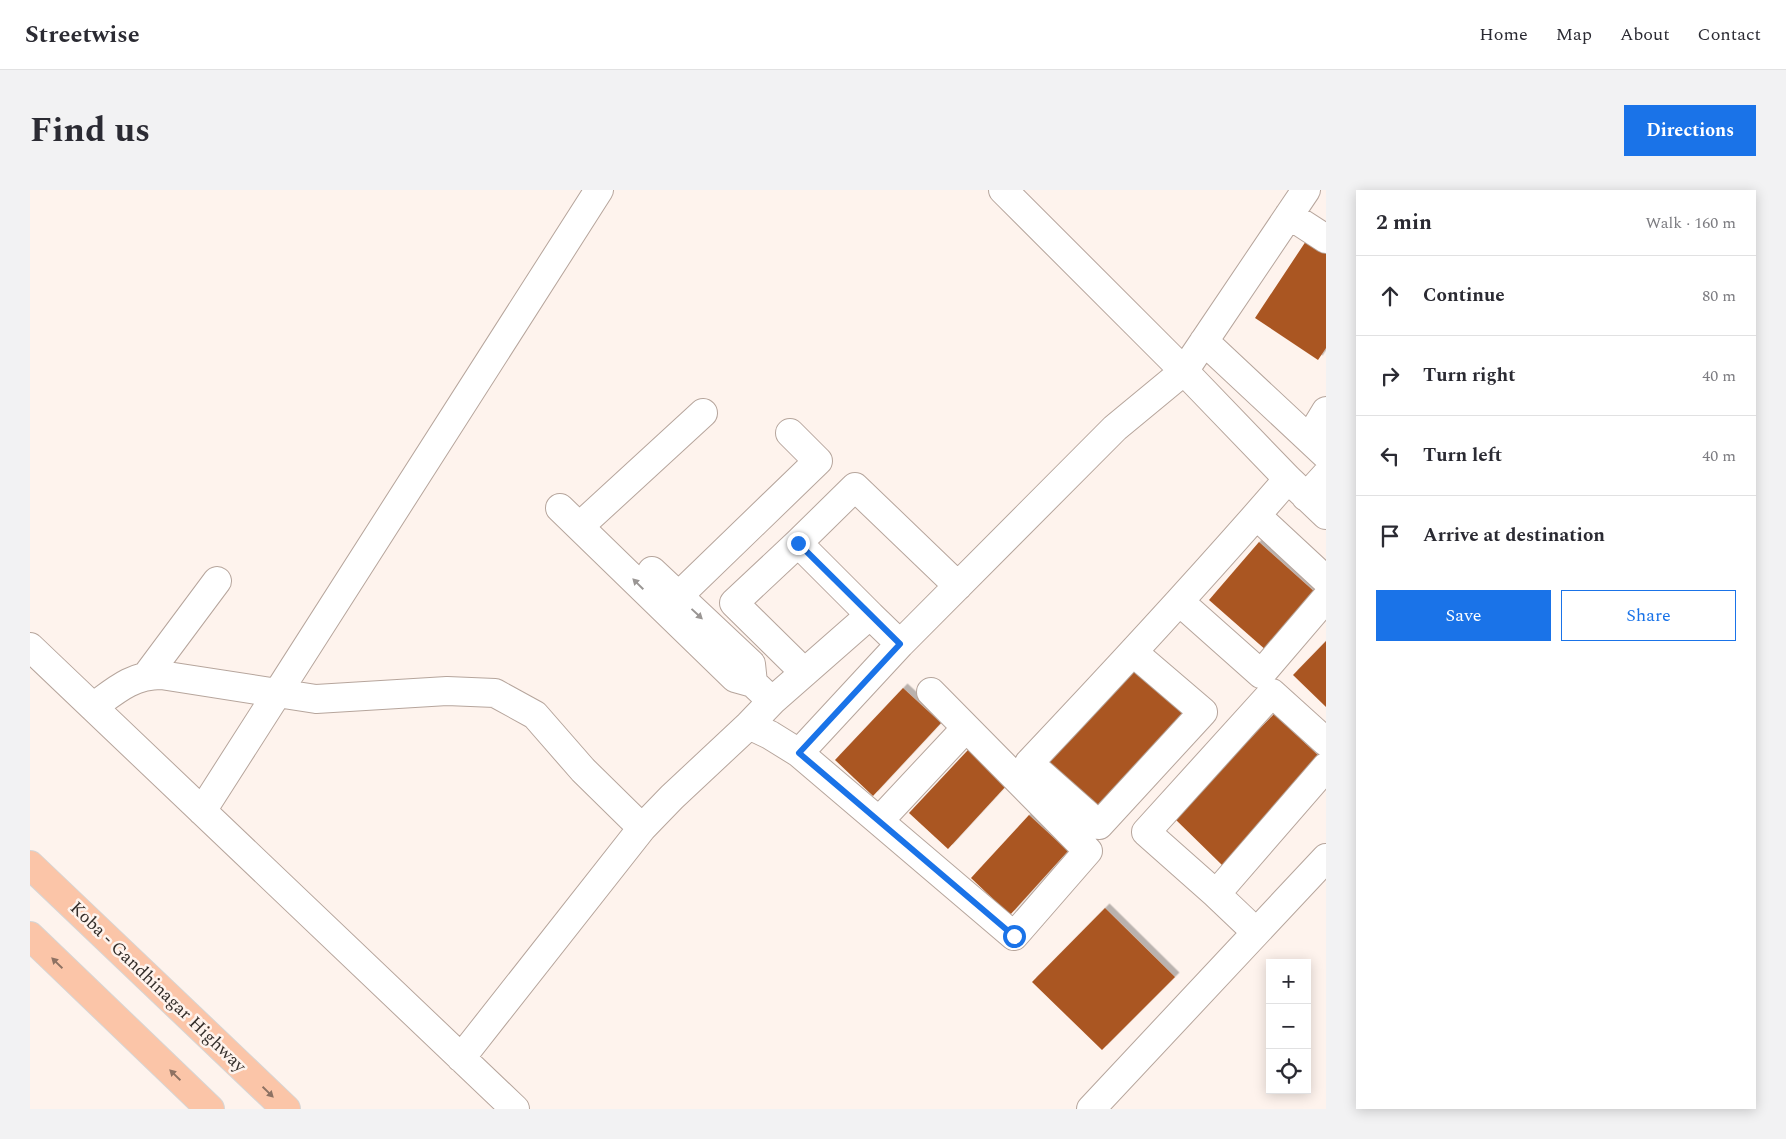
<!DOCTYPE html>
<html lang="en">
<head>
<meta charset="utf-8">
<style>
	:root { --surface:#fff; --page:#f2f2f3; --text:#2b2b33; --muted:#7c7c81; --line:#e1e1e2; --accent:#1a73e8 }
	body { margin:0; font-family:Spectral,serif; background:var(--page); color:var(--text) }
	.controls { position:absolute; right:15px; bottom:15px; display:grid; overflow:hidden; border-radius:0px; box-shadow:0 2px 12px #0003 }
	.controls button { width:45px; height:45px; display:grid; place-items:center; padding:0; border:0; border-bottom:1px solid var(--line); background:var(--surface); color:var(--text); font:25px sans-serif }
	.stop { position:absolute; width:15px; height:15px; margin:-11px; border:4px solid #1a73e8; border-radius:50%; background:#fff }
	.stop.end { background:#1a73e8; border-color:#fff; box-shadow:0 1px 5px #0008 }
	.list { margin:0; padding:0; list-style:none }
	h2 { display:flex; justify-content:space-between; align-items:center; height:65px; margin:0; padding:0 20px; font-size:21px }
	h2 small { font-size:16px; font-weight:400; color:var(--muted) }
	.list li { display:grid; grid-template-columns:32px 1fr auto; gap:15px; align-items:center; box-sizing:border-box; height:80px; padding:0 20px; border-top:1px solid var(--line) }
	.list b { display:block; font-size:19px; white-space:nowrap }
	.list em { font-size:16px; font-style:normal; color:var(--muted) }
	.actions { display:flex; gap:10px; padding:15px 20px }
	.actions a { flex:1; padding:11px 0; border:1px solid var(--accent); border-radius:0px; text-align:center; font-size:18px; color:var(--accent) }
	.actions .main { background:var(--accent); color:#fff }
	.icon { flex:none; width:28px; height:28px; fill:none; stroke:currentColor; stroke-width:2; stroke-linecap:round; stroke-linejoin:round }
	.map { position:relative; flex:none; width:1296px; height:919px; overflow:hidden; border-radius:0px }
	header { display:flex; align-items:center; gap:30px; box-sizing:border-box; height:70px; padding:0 25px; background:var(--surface); border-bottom:1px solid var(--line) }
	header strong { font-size:24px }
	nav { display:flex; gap:28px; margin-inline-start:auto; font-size:18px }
	.intro { display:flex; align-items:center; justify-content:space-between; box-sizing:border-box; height:120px; padding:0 30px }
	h1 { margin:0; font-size:35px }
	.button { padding:12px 22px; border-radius:0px; background:var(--accent); color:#fff; font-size:18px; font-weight:700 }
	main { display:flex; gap:30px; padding:0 30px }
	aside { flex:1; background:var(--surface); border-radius:0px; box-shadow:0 2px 12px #0003 }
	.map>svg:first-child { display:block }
	.building { fill:#aa5724; filter:url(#shadow) }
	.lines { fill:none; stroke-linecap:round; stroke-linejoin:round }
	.minor-casing { stroke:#b6a59c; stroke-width:30 }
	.major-casing { stroke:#d6d5d4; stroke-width:30 }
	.minor { stroke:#fff; stroke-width:28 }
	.major { stroke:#fbc5a8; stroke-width:28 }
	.oneway { fill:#9a9694 }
	.oneway2 { fill:#8e7263 }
	.route { stroke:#1a73e8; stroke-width:6 }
	.labels { text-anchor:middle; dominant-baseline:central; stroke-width:5; stroke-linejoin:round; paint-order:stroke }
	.street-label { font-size:18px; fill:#342e2a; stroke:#fef3ed }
</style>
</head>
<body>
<header>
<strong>Streetwise</strong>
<nav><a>Home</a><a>Map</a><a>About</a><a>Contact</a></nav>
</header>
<div class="intro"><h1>Find us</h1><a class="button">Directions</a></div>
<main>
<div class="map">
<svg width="1296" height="919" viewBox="0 0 1296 919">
	<defs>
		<filter id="shadow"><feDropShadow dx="4.5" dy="-4.5" stdDeviation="0" flood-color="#0004"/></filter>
	</defs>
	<rect width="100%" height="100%" fill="#fef3ed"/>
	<path class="building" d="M1278,48L1296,60V158L1288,170L1225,128Z
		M1229,352L1287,404L1237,461L1179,410Z
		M1296,451V517L1263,485Z
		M1103,474L1159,525L1069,624L1014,573Z
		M873,498L911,533L843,606L805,570Z
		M1244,524L1293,570L1192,675L1144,628Z
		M938,560L976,596L918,659L879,623Z
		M999,625L1038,661L980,725L941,688Z
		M1075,718L1145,787L1072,860L1002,792Z"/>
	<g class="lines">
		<g class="minor-casing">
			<path id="minor" d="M973,0L1154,181L1258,289L1296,325
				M1259,25L1296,49
				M1174,151L1296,265
				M1279,249L1296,221
				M1276,307L1296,285
				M530,318L705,488L723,493L742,511
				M1227,326L1296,390
				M550,336L673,223
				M768,353L825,297L928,396
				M622,381L721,474L723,493
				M1150,412L1231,484L1296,408
				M635,419L788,271L760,243
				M0,457L485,919
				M1104,463L1173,522L1069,635L999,573C1087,480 1174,386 1258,289
				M774,482L704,413L768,353L840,425
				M117,485L187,391
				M63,517C85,501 102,485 131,485L286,509L417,501L465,503L505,525L553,580L612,638
				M719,535L740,545L769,563L984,746L1058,661L901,502
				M1296,552L1242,503L1116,642L1186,704L1296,577
				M769,563L870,454L1085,238L1154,181L1276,0
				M172,621L569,0
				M849,631L936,538
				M1186,704L1226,742
				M431,868L612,638L642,607L719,535L742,511L840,425L870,454
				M1061,919L1296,668"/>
		</g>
		<g class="major-casing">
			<path id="major" d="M0,675L256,919
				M0,746L180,919"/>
		</g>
		<use href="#minor" class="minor"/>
		<use href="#major" class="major"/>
	</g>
	<defs><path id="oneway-solid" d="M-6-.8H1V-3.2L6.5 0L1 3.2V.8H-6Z" transform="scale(1.25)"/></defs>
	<g class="oneway">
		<use href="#oneway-solid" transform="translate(608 394) rotate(-135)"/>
		<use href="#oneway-solid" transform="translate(667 424) rotate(43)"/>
	</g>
	<g class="oneway2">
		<use href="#oneway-solid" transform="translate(27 773) rotate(-136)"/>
		<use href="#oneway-solid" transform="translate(145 885) rotate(-136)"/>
		<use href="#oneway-solid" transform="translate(238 902) rotate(44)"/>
	</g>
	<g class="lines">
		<path class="route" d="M768,353L870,454L769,563L984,746"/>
	</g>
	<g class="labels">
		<g class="street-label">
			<text transform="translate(128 797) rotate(44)">Koba - Gandhinagar Highway</text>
		</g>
	</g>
</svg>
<div class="controls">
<button>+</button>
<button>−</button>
<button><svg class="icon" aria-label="locate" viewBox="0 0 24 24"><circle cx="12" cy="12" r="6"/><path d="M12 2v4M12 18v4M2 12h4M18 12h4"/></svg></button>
</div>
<div class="stop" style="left:984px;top:746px"></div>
<div class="stop end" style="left:768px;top:353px"></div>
</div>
<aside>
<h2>2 min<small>Walk · 160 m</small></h2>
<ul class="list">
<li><svg class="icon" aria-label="ahead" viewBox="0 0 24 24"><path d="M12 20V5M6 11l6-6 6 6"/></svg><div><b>Continue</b></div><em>80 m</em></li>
<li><svg class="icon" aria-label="right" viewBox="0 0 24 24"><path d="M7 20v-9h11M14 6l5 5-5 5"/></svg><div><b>Turn right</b></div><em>40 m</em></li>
<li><svg class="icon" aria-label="left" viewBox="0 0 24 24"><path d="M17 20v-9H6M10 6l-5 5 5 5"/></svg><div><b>Turn left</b></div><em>40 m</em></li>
<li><svg class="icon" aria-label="arrive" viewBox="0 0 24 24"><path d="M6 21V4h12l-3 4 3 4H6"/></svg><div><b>Arrive at destination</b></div></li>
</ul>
<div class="actions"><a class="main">Save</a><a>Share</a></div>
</aside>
</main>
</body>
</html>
